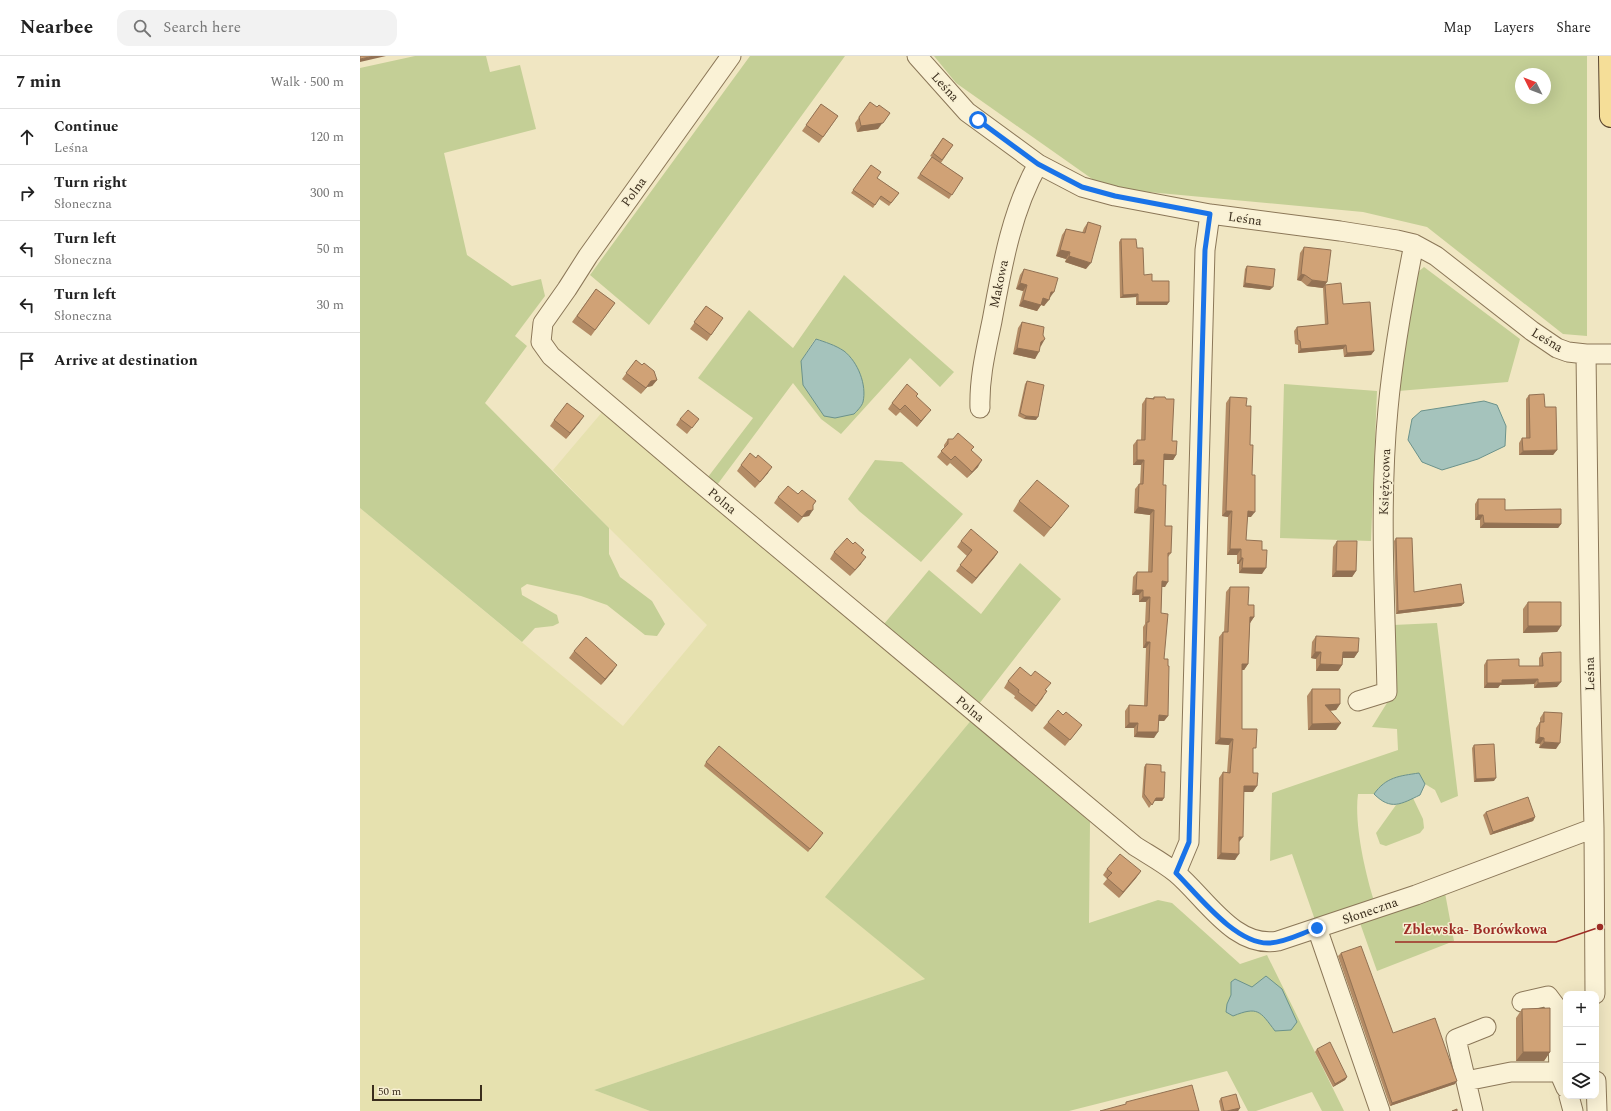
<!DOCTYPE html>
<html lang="en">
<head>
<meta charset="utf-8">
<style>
	:root { --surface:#fff; --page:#f2f2f2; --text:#222; --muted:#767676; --line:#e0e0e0 }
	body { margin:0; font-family:Spectral,serif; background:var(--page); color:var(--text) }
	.controls { position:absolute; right:12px; bottom:12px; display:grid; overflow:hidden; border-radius:8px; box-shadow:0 4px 16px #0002 }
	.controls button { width:36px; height:36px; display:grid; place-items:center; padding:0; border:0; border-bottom:1px solid var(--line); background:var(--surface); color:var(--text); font:20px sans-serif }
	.compass { position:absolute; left:1155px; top:12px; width:36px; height:36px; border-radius:50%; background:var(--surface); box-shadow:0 4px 16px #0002; rotate:312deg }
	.scale { position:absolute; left:12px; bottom:10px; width:110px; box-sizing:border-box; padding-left:4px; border:2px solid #3a2d1d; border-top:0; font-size:11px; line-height:14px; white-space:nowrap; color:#3a2d1d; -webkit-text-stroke:3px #f7efd2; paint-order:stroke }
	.stop { position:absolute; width:12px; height:12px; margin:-9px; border:3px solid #1a73e8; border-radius:50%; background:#fff }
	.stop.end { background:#1a73e8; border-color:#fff; box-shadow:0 1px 4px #0008 }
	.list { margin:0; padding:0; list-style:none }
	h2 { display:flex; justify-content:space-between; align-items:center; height:52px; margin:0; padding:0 16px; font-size:17px }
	h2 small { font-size:13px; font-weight:400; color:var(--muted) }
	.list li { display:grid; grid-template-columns:26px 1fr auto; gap:12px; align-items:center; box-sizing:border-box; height:56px; padding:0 16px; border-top:1px solid var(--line) }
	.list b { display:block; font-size:15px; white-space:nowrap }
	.list p { margin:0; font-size:13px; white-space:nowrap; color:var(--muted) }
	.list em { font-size:13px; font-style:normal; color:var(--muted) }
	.icon { flex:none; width:22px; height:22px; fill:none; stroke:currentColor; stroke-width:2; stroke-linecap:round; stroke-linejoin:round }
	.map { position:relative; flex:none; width:1251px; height:1055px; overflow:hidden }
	header { display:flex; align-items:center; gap:24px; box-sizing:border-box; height:56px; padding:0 20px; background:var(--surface); border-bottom:1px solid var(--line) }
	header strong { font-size:19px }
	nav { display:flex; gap:22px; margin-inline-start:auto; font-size:14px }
	.search { width:280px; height:36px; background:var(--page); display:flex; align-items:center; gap:10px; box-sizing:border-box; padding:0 14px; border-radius:12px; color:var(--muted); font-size:15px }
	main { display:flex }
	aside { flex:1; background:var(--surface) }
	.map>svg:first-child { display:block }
	.farmland { fill:#e6e1af }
	.green { fill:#c4cf96; fill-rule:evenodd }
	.water { fill:#a5c3bc; stroke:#6b928b }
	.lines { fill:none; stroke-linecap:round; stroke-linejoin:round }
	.minor-casing { stroke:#8b7758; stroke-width:21 }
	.major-casing { stroke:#59442d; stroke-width:24 }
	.minor { stroke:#faf2d6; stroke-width:19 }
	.major { stroke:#f5de98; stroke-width:22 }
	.wall { fill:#b38b65 }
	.shaded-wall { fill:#927153 }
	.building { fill:#d0a276; stroke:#927153 }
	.route { stroke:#1a73e8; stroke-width:5 }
	.labels { text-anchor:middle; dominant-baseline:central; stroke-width:3; stroke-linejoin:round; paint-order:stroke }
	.street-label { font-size:13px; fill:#3a2d1d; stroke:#f7efd2 }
	.leader { fill:none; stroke:#9d2c25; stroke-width:1.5 }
	.callout-dot { fill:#9d2c25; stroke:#f7efd2; stroke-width:1.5 }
	.callout-label { font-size:14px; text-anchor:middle; font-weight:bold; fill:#9d2c25; stroke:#f7efd2; stroke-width:3; stroke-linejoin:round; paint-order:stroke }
</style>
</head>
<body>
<header>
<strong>Nearbee</strong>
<div class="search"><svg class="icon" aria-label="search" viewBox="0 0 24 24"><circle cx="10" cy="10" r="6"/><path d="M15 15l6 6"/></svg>Search here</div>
<nav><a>Map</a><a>Layers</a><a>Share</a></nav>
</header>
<main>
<aside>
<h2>7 min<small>Walk · 500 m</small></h2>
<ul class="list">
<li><svg class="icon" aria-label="ahead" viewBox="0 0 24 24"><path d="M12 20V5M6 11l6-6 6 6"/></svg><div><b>Continue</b><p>Leśna</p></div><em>120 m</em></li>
<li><svg class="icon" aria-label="right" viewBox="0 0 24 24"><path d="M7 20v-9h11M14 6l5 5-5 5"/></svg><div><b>Turn right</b><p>Słoneczna</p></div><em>300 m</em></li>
<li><svg class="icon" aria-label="left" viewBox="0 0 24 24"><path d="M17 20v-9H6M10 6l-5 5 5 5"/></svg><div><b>Turn left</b><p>Słoneczna</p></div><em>50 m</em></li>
<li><svg class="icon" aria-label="left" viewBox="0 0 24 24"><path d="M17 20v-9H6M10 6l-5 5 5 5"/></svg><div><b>Turn left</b><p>Słoneczna</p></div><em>30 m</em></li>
<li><svg class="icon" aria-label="arrive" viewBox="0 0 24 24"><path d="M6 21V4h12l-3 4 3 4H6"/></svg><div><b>Arrive at destination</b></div></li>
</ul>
</aside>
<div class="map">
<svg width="1251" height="1055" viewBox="0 0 1251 1055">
	<rect width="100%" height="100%" fill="#f0e6c2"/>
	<path class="farmland" d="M243,355L613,662L466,841L565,923L234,1034L290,1055H0V452L263,670L347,569L249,472L193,414Z"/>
	<path class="green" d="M55,0H126L130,16L160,9L176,73L84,97L107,199L152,230L181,223L185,240L155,280L167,290L125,347L249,472V498L260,521L292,545L305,568L297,580L285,579L247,549L221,540L167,528L161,532L162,539L197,559L199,567L193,570L175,572L162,586L0,452V12Z
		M390,0H485L289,269L230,219Z
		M574,0H1227V280L1203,278L1067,171L1003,156L745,132L596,27ZM1161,18H1185V42H1161Z
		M1064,211L1160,283L1148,326L1038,335L1058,216Z
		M484,219L594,316L580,331L550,302L481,378L461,363L433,327L357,429L348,421L393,362L338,322L389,254L433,292ZM455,283L471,288L441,305Z
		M924,328L1017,335L1011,485L920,482Z
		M515,404L542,406L603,458L561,506L499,455L488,443Z
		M660,507L701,543L619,648L524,568L569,514L621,558Z
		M1077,567L1098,740L1081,747L1075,734L1065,728L1059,717C1039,720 1026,721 1014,738H998C994,768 1005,816 1014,845L955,864L932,798L910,805L912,737L1038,694L1037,673L1012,671L1035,634L1033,569Z
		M613,662L730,766L729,867L798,844L812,847L880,908L907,899L984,1055H962L952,1036L896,1055H888L867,1015L709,1055H290L234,1034L565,923L465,841Z
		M1053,742L1063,763L1064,772L1060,777L1026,790L1020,788L1016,777L1036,749Z
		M1085,837L1094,885L1017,915L1000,867Z"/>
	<path class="water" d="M456,283C465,286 475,289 484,295C498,306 507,329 503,346C502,350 497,355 494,358L475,362L464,360L443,329L441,305Z
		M1124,345L1137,349L1146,370L1145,390L1118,403L1082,414L1062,406L1048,384L1052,363L1061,355Z
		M1059,717L1065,728L1060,739C1041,748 1031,755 1014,738C1026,721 1039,720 1059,717Z
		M906,920L922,933L937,966L931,974L915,975C900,955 898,950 873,960L866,956L867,948L871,939V926L875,923L892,931Z"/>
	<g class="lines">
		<g class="minor-casing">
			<path id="minor" d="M371,0L228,200L207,233L183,267L181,286L191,300L331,419L775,790C789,799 804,807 816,817C845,841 874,893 918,885L1056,839L1234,772
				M557,0L607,56L618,64L678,108L722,131L755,140L850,158L980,175L1037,184L1054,188L1076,200L1172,275L1197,292L1208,296L1226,298H1251
				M1226,298L1230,603L1234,772L1235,938
				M620,352C619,322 626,294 632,265C642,211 651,156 678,108
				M998,645L1027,636C1025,542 1019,447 1028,353C1033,298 1043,243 1054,188
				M816,817L829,786L845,194L850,158
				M957,872L1020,1055
				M1162,946L1188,940L1197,952L1199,1016L1206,1032
				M1106,1025L1151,1016H1199
				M1236,1025L1237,1055
				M1209,1040L1213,1055
				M1113,1055L1096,983L1126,971"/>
		</g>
		<g class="major-casing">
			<path id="major" d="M1250,0L1251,60"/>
		</g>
		<use href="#minor" class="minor"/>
		<use href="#major" class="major"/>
	</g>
	<path class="wall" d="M510,46L518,73L497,76L495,67Z
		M461,48L478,60L459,87L442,75Z
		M583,82L593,89L581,107L603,122L589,143L557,122L572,101L570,100Z
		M511,109L517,122L539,137L529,150L519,143L513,152L491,137Z
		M728,166L726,213L705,206L706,203L696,200L702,179L706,173L722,177L724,172Z
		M761,183L777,192L784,219L792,225L807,249H776V241L760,242L759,186Z
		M944,191L967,226L965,228L983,248L1014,295L1011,299L984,301L983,293L938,297V289L935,288L934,275L937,271L965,269L963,232L947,230L941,225L937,224L940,197Z
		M887,210L910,234L883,231L885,213Z
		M664,213L689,243V242L684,250L681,249L677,255L659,250L663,235L656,233L660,219Z
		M236,233L255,247L231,280L212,266Z
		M346,250L363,262L347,285L330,273Z
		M662,266L683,279L681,290H680L675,303L653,298L658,272Z
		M276,304L297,324L292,330L287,331L281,338L262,323Z
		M667,325L676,364L664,363L658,360L665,328Z
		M558,338L556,341L566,360L557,371L540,356L536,360L528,353L532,347Z
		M1169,339L1185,351L1197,394L1193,399H1159V387L1162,382H1166V343Z
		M794,341L812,385L816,399L813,404H804L803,429L805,470L811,497L808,501L805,531H802L801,557L808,660L804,665H798L794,682L774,681V672H765V655L769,649L784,650L786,592H783V571L785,568L786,546H779V539H772L773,521L777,516H788L790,459L774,457L775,433L779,428H780L781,409H773V389L777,384H781L782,348L786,342H793Z
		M870,341L886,350L890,389L891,461H887L886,484L902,518L879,517V508H877V499H867L868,461L862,460L866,347Z
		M224,360L206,383L190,370L194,364Z
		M320,363H339L327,378L316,369Z
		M588,383L611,394L618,411L607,422L590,407L587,410L577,401L584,392V389Z
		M381,409L408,417L395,432L377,415Z
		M438,438L456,445L453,449L449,460L443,461L438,467L414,447L418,441Z
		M1118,443L1145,454L1201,468L1198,472H1120V464H1115V448Z
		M659,445L702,459L684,481L653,455Z
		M1036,482L1054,536L1104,547L1101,550L1036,558L1034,485Z
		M601,485L638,496L634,502L612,528L596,515L607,500L597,491Z
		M977,485L996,515L992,521H972L973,491Z
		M493,488L504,494L502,498L501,508L490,520L470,503L474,496Z
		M870,531L888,549L894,561L890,567L888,608L884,614H882V673L893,696V736H884L879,786L875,804L857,803L859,722L863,716L867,717L869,689L855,688L859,581L863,576H864L866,536Z
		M1168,546L1201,570L1197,576L1163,577V553Z
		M956,580L998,596L994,602H982V609L978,615H956V603L951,602L952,586Z
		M214,595L253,615L241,629L209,602Z
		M1182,597L1197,631L1174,632V628L1140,629L1138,632H1124V609L1127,604L1159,610H1179V602Z
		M648,625L685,635L683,642L672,656L654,642L655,640L644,632Z
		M952,633L980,648L976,654L970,655L976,674H948L947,640Z
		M1184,656L1196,693L1179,692L1180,688L1175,687L1176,672L1180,666V662Z
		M703,659L722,669L705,690L683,672L688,666Z
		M1114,689L1134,725L1114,726L1112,692Z
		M346,706L461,780L448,796L344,710Z
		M786,708L801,716L804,742L802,745H794L789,752L782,741L784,711Z
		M1126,756L1175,761L1173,765L1130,779L1123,759Z
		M747,813L781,815L776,822L759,842L743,828L747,823L743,819Z
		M981,897L1033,977L1095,1028L1030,1050L978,900Z
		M1162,953L1190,996L1184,1005H1156V962Z
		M957,993L987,1021L985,1024L973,1031L955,996Z
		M861,1042L880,1052L878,1055H861L859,1045Z"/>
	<path class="shaded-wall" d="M14,0H26L0,6V3Z
		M530,57L518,73L497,76L501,70Z
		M700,194L710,196L706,203L696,200Z
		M709,200L731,207L726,213L705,206Z
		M941,218L945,219L941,225L937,224Z
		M952,224L967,226L963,232L947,230Z
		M660,227L667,229L663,235L656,233Z
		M885,227L913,231L910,234L883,231Z
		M691,236H694L689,243L686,242Z
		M778,238L776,241L760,242L763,239Z
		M683,242L689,244L684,250L679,248Z
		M663,244L681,249L677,255L659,250Z
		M778,246H809L807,249H776Z
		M685,283L681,290L677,293L681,286Z
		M986,289L983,293L938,297L941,293Z
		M657,292L679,296L675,303L653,298Z
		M1014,295L1011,299L984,301L987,297Z
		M297,324L292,330L287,331L281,338L291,325Z
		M571,354L566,360L557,371L561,365Z
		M224,360L220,366L206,383L210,377Z
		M666,360L678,361L676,364L664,363Z
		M1197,394L1193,399H1159L1163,395Z
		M804,398L816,399L813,404H801Z
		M622,404L618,411L607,422Z
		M777,404H784L781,409H773Z
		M412,411L408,417L395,432L400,426Z
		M778,451L794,454L790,459L774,457Z
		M453,454L449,460L443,461L438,467L447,455Z
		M866,455H872L868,461L862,460Z
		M888,455L895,456L891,461H884Z
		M1118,459H1123L1120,464H1115Z
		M1124,467L1201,468L1198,472H1120Z
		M870,493H881L877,499H867Z
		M638,496L634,502L612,528L616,522Z
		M506,501L501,508L490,520L495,514Z
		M881,502H883L879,508H877Z
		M882,512H906L902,518L879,517Z
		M976,515H996L992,521H972Z
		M802,525L808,526L805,531H798Z
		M776,534H783L779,539H772Z
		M783,541H790L786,546H779Z
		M1104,547L1101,550L1036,558L1038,555Z
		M890,561H894L890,567Z
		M1168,570H1201L1197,576L1163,577Z
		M786,586H790L786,592H783Z
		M955,596H961L956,603L951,602Z
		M983,596H998L994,602H978Z
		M882,608H888L884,614H878Z
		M960,608L982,609L978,615H956Z
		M257,609L253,615L241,629L245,623Z
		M1178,623L1174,628L1140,629L1138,632H1124L1127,627L1142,624Z
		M1201,626L1197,631L1174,632L1178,627Z
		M980,648L976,654L960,655L965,649Z
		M799,659L808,660L804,665H795Z
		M769,667H778L774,672H765Z
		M981,667L976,674H948L952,668Z
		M777,676H798L794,682L774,681Z
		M1179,681L1184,682L1180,688L1175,687Z
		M860,682L873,683L869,689L855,688Z
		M1184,686L1200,687L1196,693L1179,692Z
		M1136,722L1134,725L1114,726L1116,723Z
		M884,730H897L893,736H880Z
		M796,742H804L802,745H794Z
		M1175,761L1173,765L1130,779L1133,776Z
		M879,781H883L879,786H875Z
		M861,797L879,798L875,804L857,803Z
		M781,815L776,822L759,842L763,836Z
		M1163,996H1190L1184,1005H1156Z
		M987,1021L985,1024L973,1031L975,1028Z
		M1097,1025L1095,1028L1030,1050L1032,1047Z
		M880,1052L878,1055H867Z"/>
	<path class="building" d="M0,0H14L0,3Z
		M510,46L517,51L519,49L530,57L523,67L501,70L499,61Z
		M461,48L478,60L463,81L446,69Z
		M583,82L593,89L582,104L573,97Z
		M572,101L603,122L592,139L560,118Z
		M511,109L521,116L517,122L539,137L531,147L521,140L515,149L493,134Z
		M728,166L741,170L731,207L709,200L710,196L700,194L706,173L725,177Z
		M761,183H776L777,192H783L784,219L792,218V225H809V246H778V238L763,239Z
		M944,191L971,194L967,226L952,224L945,219L941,218Z
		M887,210L915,213L913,231L885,227Z
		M664,213L698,222L694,236H691L689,244L683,242L681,249L663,244L667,229L660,227Z
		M981,227L983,248L1010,246L1014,295L987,297L986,289L941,293L940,285L938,284L937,271L968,268L965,229Z
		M236,233L255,247L235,274L217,260Z
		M346,250L363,262L351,279L334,266Z
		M662,266L684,271L683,279L685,283L681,286L679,296L657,292Z
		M276,304L282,309L284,307L294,315L297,324L291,325L286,332L266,317Z
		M667,325L684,329L678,361L666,360L660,357Z
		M547,328L558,338L556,340L571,354L561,365L545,349L540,354L532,347Z
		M1184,338L1185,351H1196L1197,394L1163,395L1162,382H1170L1169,339Z
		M794,341H805L806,343H814L812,385H817L816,399L804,398L803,429H806L805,470H812L811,497H808V526L802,525L801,557L808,558L804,603H808V610H809L808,660L799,659L798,676H777L778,667H769V649L787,650L790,586H786L787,566H789L790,541H783V534H776L777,516H792L794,454L778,451L779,428H783L784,404H777V384H785L786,342L794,343Z
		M870,341L887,342L886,350H891L890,389H893L892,419H895V456L888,455L886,484L902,485V494H907L906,512H882L883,502H881V493H870L872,455H866Z
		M207,347L224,360L210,377L194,364Z
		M328,354L339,363L332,372L320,363Z
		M598,377L614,391L611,394L622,404L612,416L595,400L591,404L581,395L588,388V383H593Z
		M390,397L396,402L398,399L412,411L400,426L381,409Z
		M677,424L709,450L691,472L659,445Z
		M428,430L438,438L442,434L456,445L453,449V454L447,455L442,461L418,441Z
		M1118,443H1145V454L1201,453V468L1124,467L1123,459H1118Z
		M611,473L638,496L616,522L600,509L612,494L601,485Z
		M487,482L493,488L495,486L504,494L501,497L506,501L495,514L474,496Z
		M1036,482H1052L1054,536L1101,528L1104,547L1038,555Z
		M977,485H997L996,515H976Z
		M870,531H889L888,549H894V561H890L888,608H882V673H897L896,692H893V717H898L897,730H884L883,781H879V798L861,797L863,716L870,717L873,683L860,682L863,576H868Z
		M1168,546H1201V570H1168Z
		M956,580L999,582L998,596H983L982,609L960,608L961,596H955Z
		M226,581L257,609L245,623L214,595Z
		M1201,596V626L1178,627V623L1142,624V627H1127V604L1159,603V610H1183L1182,597Z
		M660,611L671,620L675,615L691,627L685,634L687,635L676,650L658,636L659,634L648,625Z
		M952,633H980V648L965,649L981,667L952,668Z
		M698,654L703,659L706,656L722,669L710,684L688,666Z
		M1184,656L1202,657L1200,687L1184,686V682L1179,681L1180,666H1184Z
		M1134,688L1136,722L1116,723L1114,689Z
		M359,690L463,777L450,793L346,706Z
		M786,708L801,709V716H805L804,742H796L792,749L784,738Z
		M1168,741L1175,761L1133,776L1126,756Z
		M760,798L781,815L763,836L747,822L752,817L747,813Z
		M1001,890L1033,977L1075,962L1097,1025L1032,1047L981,897Z
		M1190,952V996H1163L1162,953Z
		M970,986L987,1021L975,1028L957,993Z
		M832,1029L839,1055H740L766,1048V1046Z
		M876,1038L880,1052L867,1055H864L861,1042Z
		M1097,1053V1055H1092Z"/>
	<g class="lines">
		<path class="route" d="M618,64L678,108L722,131L755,140L850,158L845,194L829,786L816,817C838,839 876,889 910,887C926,886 942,877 957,872"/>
	</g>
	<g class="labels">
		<g class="street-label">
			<text transform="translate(585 31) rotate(48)">Leśna</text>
			<text transform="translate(274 136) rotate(-54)">Polna</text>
			<text transform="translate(885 163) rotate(8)">Leśna</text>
			<text transform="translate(639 228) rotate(-78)">Makowa</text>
			<text transform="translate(1187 284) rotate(31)">Leśna</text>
			<text transform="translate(1025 426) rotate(-88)">Księżycowa</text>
			<text transform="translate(362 445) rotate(40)">Polna</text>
			<text transform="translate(1230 618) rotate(-91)">Leśna</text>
			<text transform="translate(610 653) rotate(40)">Polna</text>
			<text transform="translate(1010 855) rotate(-19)">Słoneczna</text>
		</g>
	</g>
	<path class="leader" d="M1240 871L1196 886H1035"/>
	<circle class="callout-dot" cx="1240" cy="871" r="4"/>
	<g class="callout-label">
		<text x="1115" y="878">Zblewska- Borówkowa</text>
	</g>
</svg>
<div class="controls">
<button>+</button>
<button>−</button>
<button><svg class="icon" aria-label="layers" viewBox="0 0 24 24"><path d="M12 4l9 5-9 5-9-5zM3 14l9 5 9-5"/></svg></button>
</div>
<svg class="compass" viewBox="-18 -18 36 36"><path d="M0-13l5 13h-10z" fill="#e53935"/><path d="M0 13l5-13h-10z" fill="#767676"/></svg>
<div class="scale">50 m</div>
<div class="stop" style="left:618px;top:64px"></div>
<div class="stop end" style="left:957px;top:872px"></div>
</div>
</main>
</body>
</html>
